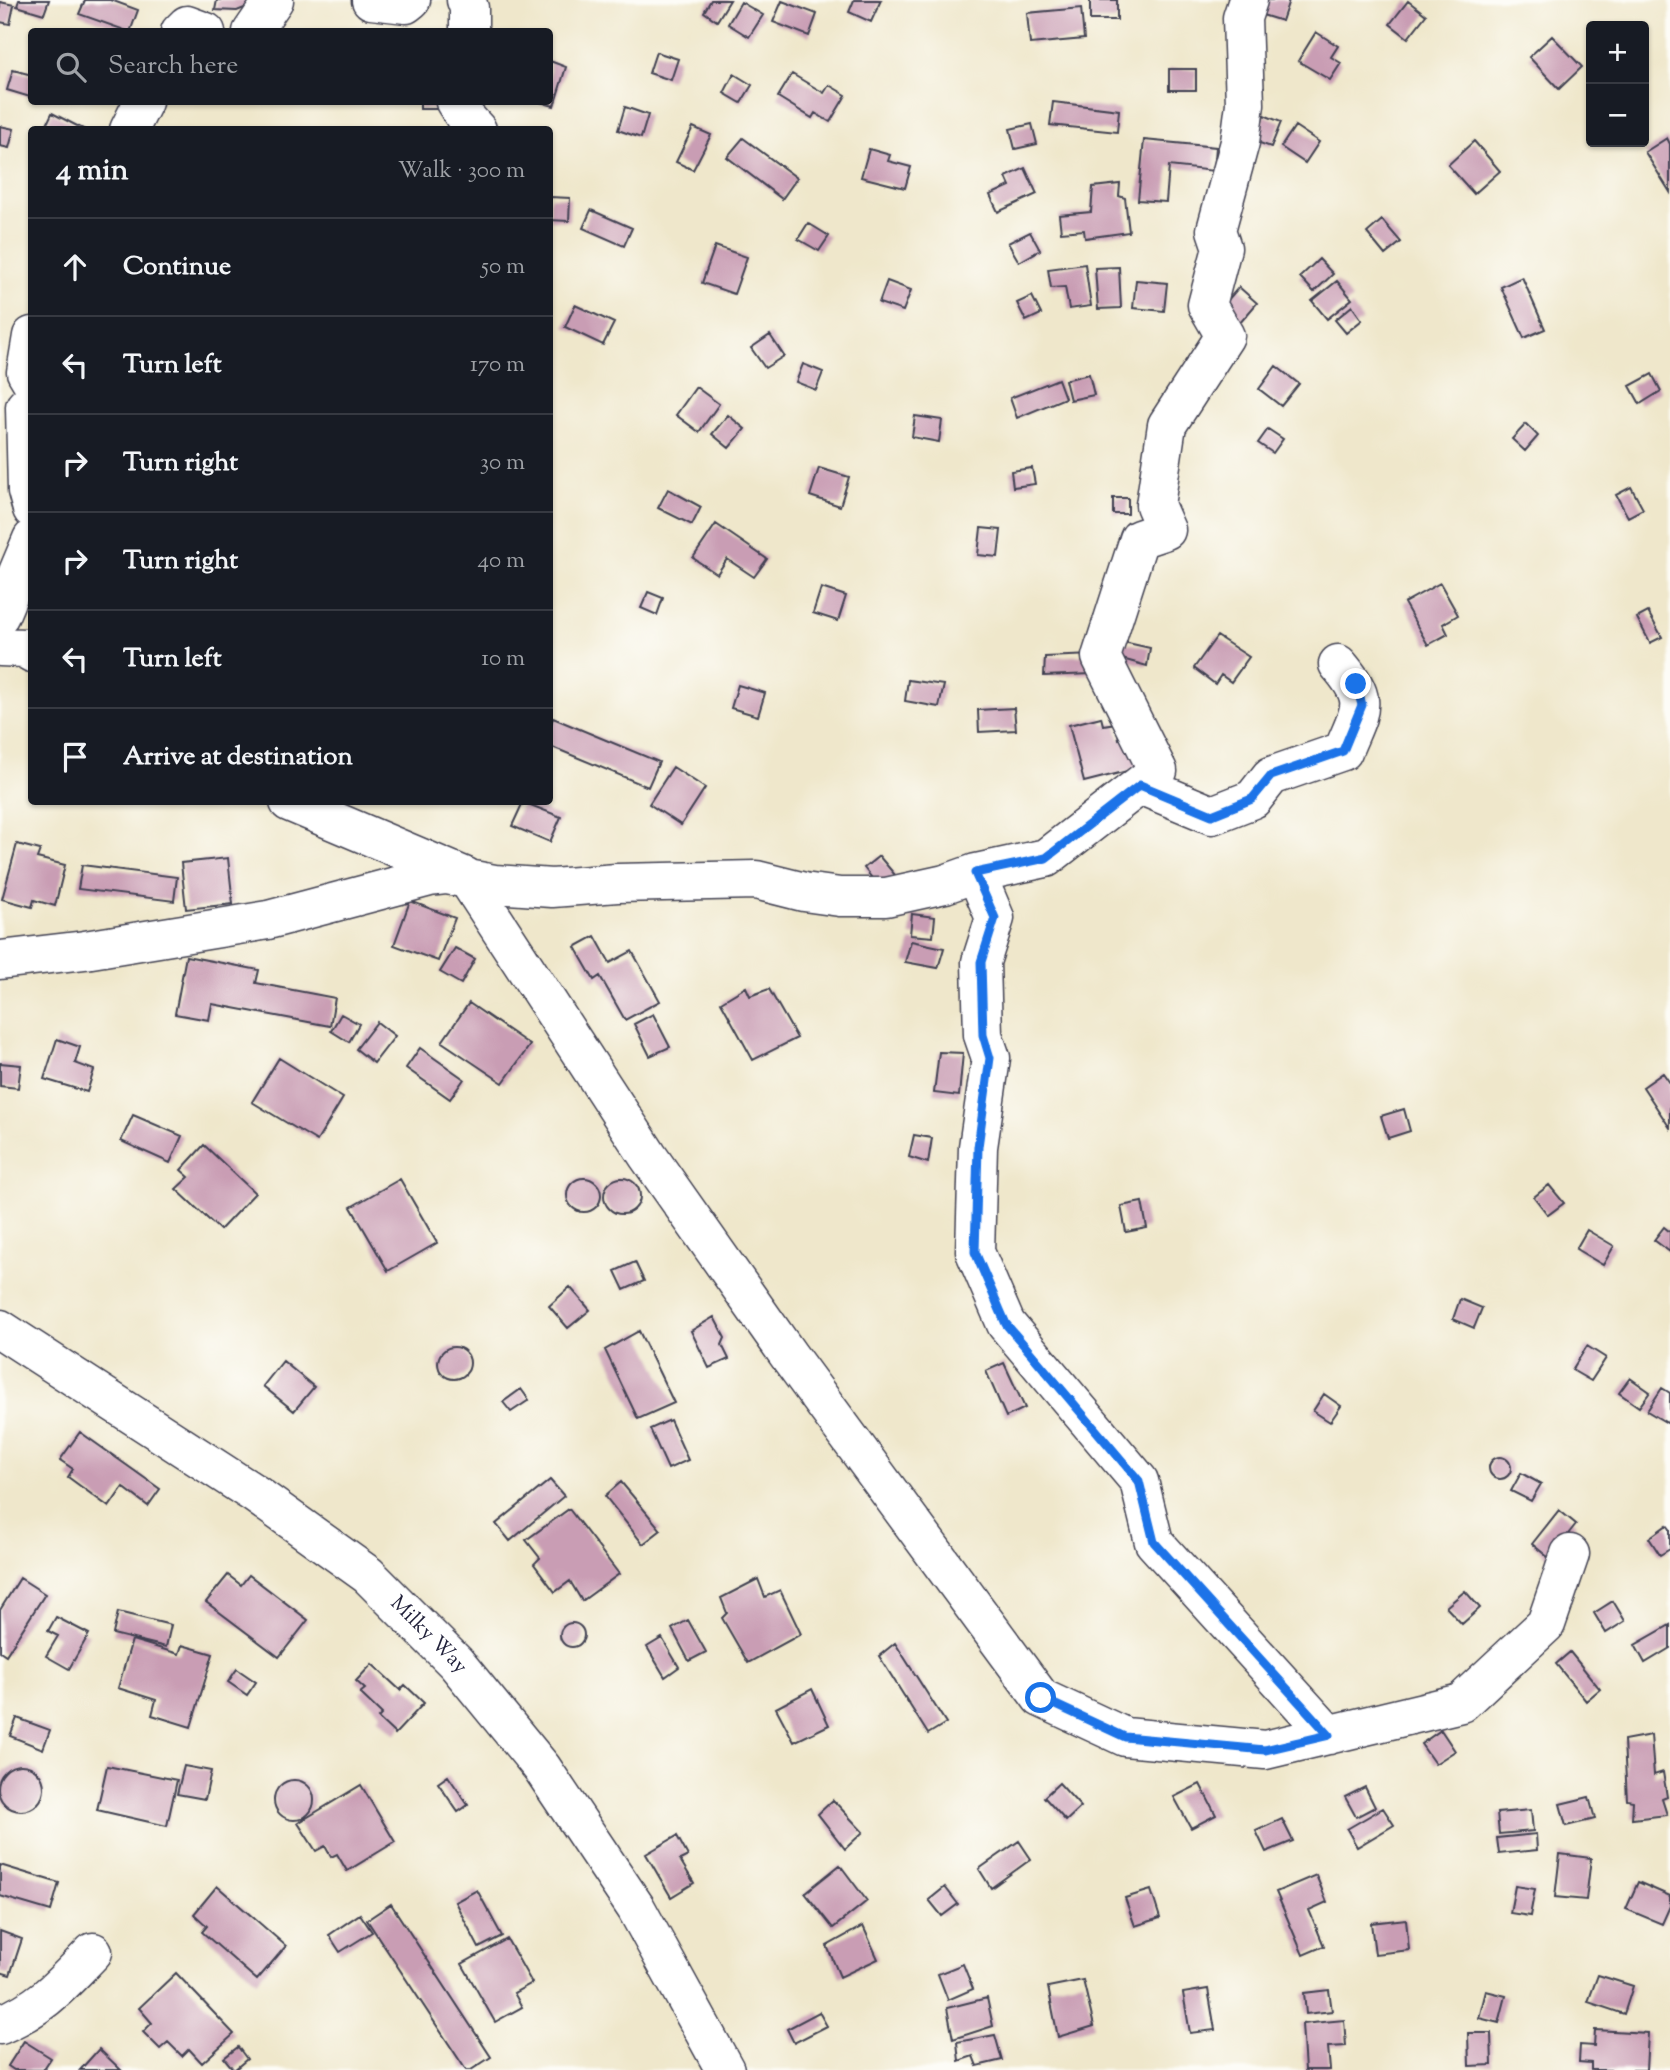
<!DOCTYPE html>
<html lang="en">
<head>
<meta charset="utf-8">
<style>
	:root { --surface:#171b24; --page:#242831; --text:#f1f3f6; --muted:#9ea1a6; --line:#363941 }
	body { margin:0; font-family:"Sorts Mill Goudy",serif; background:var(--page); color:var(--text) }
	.controls { position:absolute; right:21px; top:21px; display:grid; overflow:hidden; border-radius:7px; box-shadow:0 2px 5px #0004 }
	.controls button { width:63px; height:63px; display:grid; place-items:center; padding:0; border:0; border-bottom:2px solid var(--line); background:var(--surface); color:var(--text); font:35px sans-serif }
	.stop { position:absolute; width:21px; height:21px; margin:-16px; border:5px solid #1a73e8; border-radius:50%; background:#fff }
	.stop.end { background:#1a73e8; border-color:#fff; box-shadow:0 2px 7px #0008 }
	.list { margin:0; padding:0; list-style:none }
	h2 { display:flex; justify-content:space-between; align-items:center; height:91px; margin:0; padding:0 28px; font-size:30px }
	h2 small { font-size:23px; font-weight:400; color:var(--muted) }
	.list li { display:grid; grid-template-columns:46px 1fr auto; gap:21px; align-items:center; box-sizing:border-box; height:98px; padding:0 28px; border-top:2px solid var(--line) }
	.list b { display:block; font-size:26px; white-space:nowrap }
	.list em { font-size:23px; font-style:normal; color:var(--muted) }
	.icon { flex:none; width:38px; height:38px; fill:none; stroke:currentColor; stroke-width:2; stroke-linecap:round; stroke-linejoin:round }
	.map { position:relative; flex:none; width:1670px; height:2070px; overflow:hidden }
	.search { position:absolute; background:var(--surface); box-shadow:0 2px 5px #0004; left:28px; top:28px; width:525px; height:77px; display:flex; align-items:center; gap:18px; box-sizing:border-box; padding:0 24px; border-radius:7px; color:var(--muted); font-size:26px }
	.panel { position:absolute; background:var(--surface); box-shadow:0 2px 5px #0004; left:28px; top:126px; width:525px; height:679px; border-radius:7px }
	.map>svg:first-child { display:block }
	.building { fill:#c99db4 }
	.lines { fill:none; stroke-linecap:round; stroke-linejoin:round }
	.minor-casing { stroke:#414051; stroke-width:41 }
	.tertiary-casing { stroke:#414051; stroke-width:41 }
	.minor { stroke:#fff; stroke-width:38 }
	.tertiary { stroke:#fff; stroke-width:38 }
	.route { stroke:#1a73e8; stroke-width:9 }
	.labels { text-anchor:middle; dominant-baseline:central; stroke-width:5; stroke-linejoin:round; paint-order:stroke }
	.street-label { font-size:21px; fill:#22223b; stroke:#fdfcf7 }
</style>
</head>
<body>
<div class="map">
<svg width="1670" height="2070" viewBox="0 0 1670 2070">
	<rect width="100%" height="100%" fill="#fdfcf7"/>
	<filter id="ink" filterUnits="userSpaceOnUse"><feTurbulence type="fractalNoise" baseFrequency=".0143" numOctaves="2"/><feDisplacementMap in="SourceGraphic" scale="14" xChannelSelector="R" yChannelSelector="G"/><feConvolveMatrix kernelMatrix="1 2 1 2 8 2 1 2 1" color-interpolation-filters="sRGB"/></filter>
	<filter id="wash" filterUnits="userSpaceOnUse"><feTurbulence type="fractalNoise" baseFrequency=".00686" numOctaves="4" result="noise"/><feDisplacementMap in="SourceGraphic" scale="28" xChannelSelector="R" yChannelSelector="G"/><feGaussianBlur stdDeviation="1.57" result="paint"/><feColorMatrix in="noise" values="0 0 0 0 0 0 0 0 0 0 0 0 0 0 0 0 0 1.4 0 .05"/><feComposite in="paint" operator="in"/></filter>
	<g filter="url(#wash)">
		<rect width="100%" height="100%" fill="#efe7cb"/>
		<g id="blocks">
			<path class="building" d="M19,0H49L44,14L17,6Z
				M85,0H111L138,10L130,32L79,14Z
				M217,0H264L237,11L215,10Z
				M711,0H730L717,21L704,12Z
				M854,0H881L871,22L849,12Z
				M1090,0H1117V20H1090Z
				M1261,0H1289L1282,21L1256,13Z
				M782,1L817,14L809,36L773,22Z
				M1408,1L1426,15L1408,38L1390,24Z
				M0,2L14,5L10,24L0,22Z
				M741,2L763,15L749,37L728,24Z
				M1081,8L1084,39L1030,44L1027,13Z
				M1316,32L1338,46L1331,57L1341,63L1330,80L1298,61Z
				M1552,36L1582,67L1559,89L1529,57Z
				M656,52L678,59L671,80L649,73Z
				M550,61L566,67L554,106L540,102H550Z
				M1169,69H1196V90H1169Z
				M13,70L32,75L30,97L7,90Z
				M734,74L752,85L741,103L724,93Z
				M792,74L824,93L829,85L846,95L830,122L815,113L812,118L778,97Z
				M420,102H442V109H420Z
				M1053,102L1119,110L1117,132L1050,125Z
				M625,107L648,115L641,138L618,130Z
				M52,113L85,130H44Z
				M1264,115L1281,122L1271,147L1254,141Z
				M1032,124L1037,144L1015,149L1010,129Z
				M0,126L14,129L9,148L0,146Z
				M1295,126L1319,142L1305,163L1281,147Z
				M693,127L711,135L693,170L676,162Z
				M743,138L797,178L782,199L727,157Z
				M1667,138L1670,144V192L1645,152Z
				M1144,140L1216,147L1214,171L1169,166L1166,202L1138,200Z
				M1474,141L1500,171L1474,194L1448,165Z
				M869,149L890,155L888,161L911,167L905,188L861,177Z
				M1025,168L1037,194L998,212L990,195L1010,186L1006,177Z
				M1120,184L1119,196L1125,198L1129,232L1085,238L1084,230L1061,232L1059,215L1091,212L1093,187Z
				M550,197L570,198L569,221L550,220Z
				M591,210L632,228L624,246L583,228Z
				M1382,220L1401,242L1385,255L1367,233Z
				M808,223L829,236L819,251L798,239Z
				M1030,232L1040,250L1019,262L1008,243Z
				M715,246L747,257L734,294L702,283Z
				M1319,259L1333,274L1314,292L1300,277Z
				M1085,264L1091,306L1069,309L1065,287L1051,288L1048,269Z
				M1119,267L1121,308L1098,309L1095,268Z
				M1522,277L1545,329L1524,338L1501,287Z
				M1136,280L1167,283L1164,311L1133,308Z
				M887,281L911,290L903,311L879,303Z
				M1337,281L1352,299L1327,319L1312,301Z
				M1239,287L1257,303L1239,324L1221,308Z
				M1032,296L1041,314L1026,321L1017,303Z
				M575,305L614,323L603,345L565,327Z
				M1352,306L1362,320L1346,333L1335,320Z
				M770,335L784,356L765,368L751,348Z
				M803,364L823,372L816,390L796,382Z
				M1276,366L1299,384L1281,406L1259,389Z
				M1089,374L1094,395L1070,400L1065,380Z
				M1652,374L1661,391L1640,404L1630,386Z
				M1058,379L1065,398L1017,418L1010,398Z
				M696,387L719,404L699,432L676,415Z
				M728,415L745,429L729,448L712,434Z
				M915,416L942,420L939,442L912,437Z
				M1526,424L1538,436L1525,451L1512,439Z
				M1268,429L1283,439L1273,453L1258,443Z
				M819,468L849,477L840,506L810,496Z
				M1032,468L1035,484L1013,487L1011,471Z
				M1631,487L1643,509L1628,517L1616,495Z
				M668,489L701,507L692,525L658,508Z
				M1113,498H1128V514H1113Z
				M716,524L767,559L754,577L727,559L717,574L693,558Z
				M981,528L1001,530L998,557L978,555Z
				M1440,583L1458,615L1443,624L1448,634L1428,645L1404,603Z
				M821,588L846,596L838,621L813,613Z
				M648,592L663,598L657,615L641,608Z
				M1648,612L1662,637L1650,643L1637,618Z
				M1217,636L1249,657L1231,682L1221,675L1215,684L1194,668Z
				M1119,641L1150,648L1147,666L1115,657Z
				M1093,655L1092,674L1044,676L1045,657Z
				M908,680L944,685L939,707L905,701Z
				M738,685L765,693L758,716L731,708Z
				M1014,708L1016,730L979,732L978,710Z
				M1101,717L1103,725L1116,723L1119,739L1131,736L1139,768L1084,782L1069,725Z
				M553,718L659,762L648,787L550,746V727Z
				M673,767L705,788L681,825L649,804Z
				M523,802L561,817L550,842L512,826Z
				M17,844L40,850L37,858L65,865L55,906L34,900L32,907L2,899Z
				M879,856L895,875L880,888L864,868Z
				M228,858L233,904L186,909L181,863Z
				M82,865L177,877L174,901L78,889Z
				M410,901L455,918L438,961L394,945Z
				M912,914L935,917L933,937L910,935Z
				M595,936L610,963L632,951L660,1001L625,1020L600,976L594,980L575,947Z
				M911,941L944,948L938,968L905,962Z
				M455,948L475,959L461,984L440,972Z
				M186,956L259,970L256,983L335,998L330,1026L212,1004L209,1020L175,1014Z
				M746,987L750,996L769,989L797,1038L753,1060L721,1002Z
				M469,1003L530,1045L503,1083L442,1042Z
				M341,1014L359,1024L349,1042L331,1031Z
				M653,1014L670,1047L650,1056L634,1024Z
				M377,1022L395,1036L374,1063L356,1049Z
				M57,1039L80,1047L75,1063L94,1070L87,1092L44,1079Z
				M420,1048L464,1079L450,1099L406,1068Z
				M939,1052L963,1053L959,1096L934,1093Z
				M279,1058L343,1098L317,1141L252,1102Z
				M0,1063L21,1065L18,1088L0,1086Z
				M1663,1073L1670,1083V1128L1643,1087Z
				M1404,1109L1410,1131L1388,1138L1381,1116Z
				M133,1115L182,1136L170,1163L121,1141Z
				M914,1135L932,1138L928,1163L909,1157Z
				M204,1145L255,1193L220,1230L176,1189L189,1177L181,1170Z
				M567 1195a17 17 0 1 1 34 0a17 17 0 1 1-34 0Z
				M604 1196a18 18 0 1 1 36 0a18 18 0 1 1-36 0Z
				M400,1179L437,1243L388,1271L351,1207Z
				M1549,1185L1564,1203L1548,1215L1534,1197Z
				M1142,1202L1147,1228L1126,1232L1121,1206Z
				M1664,1227L1670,1232V1252L1654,1240Z
				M1587,1230L1614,1246L1603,1265L1576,1249Z
				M635,1262L644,1281L624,1290L615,1271Z
				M570,1287L590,1310L568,1328L549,1306Z
				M1460,1299L1482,1308L1474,1328L1453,1319Z
				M714,1317L725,1338L722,1345L729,1359L709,1368L691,1331Z
				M639,1331L674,1403L638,1419L605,1350Z
				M1587,1346L1606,1358L1591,1381L1572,1370Z
				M438 1363a16 16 0 1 1 32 0a16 16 0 1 1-32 0Z
				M283,1361L314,1387L294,1411L263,1386Z
				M1004,1363L1025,1408L1006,1417L986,1371Z
				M1630,1378L1650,1392L1639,1407L1619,1393Z
				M1662,1388L1670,1393V1419L1667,1423L1647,1411Z
				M521,1389L529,1400L511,1412L503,1402Z
				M1324,1394L1341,1406L1330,1422L1313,1411Z
				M670,1420L688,1460L668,1469L650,1429Z
				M80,1432L160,1489L148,1506L123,1487L109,1507L68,1477L73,1469L60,1460Z
				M1489 1468a11 11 0 1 1 22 0a11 11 0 1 1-22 0Z
				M1521,1473L1541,1484L1531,1501L1511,1491Z
				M550,1480L564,1496L510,1541L496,1524Z
				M621,1482L661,1530L643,1544L605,1496Z
				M569,1509L619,1574L582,1601L570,1581L555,1592L534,1564L540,1558L526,1540Z
				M1559,1510L1576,1524L1549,1558L1532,1544Z
				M1667,1525L1670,1529V1549L1660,1555L1649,1538Z
				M228,1575L241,1585L249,1575L308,1620L279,1657L206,1602Z
				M20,1578L45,1594L6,1655L0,1651V1610Z
				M758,1579L765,1597L780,1590L801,1634L748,1663L722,1618L727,1613L721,1598Z
				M1465,1591L1480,1608L1462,1624L1446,1607Z
				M1613,1601L1625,1621L1606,1633L1594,1613Z
				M118,1612L171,1625L166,1647L113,1634Z
				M56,1617L89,1634L69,1669L46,1656L58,1636L48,1631Z
				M688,1620L706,1652L689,1661L672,1629Z
				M560 1635a12 12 0 1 1 24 0a12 12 0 1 1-24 0Z
				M1670,1625V1648L1645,1663L1635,1645Z
				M662,1638L679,1667L665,1677L647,1647Z
				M132,1640L179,1654L182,1645L213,1654L191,1727L152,1715L156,1700L118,1688Z
				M895,1643L946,1723L928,1734L879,1656Z
				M1570,1652L1600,1689L1586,1701L1556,1664Z
				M372,1664L400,1690L405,1685L424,1703L395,1734L378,1718L382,1714L360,1693L365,1689L356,1681Z
				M237,1669L256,1682L247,1695L228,1682Z
				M812,1689L829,1725L794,1742L776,1708Z
				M17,1718L50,1730L43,1749L10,1736Z
				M1441,1730L1455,1751L1435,1764L1421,1744Z
				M1651,1735L1654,1775L1663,1772L1667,1797L1662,1799L1667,1815L1632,1819L1633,1801L1627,1800L1624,1740Z
				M-2 1788a23 23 0 1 1 46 0a23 23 0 1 1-46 0Z
				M107,1766L177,1780L167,1826L97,1810Z
				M184,1766L211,1771L205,1799L177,1794Z
				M448,1776L468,1805L458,1812L438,1783Z
				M274 1800a20 20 0 1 1 40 0a20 20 0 1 1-40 0Z
				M1059,1783L1081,1807L1066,1821L1044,1797Z
				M1200,1784L1216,1815L1191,1828L1174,1797Z
				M361,1785L395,1842L347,1871L337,1854L331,1857L325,1846L316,1851L298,1823Z
				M1365,1787L1375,1807L1356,1817L1345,1797Z
				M1589,1797L1595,1819L1566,1826L1560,1804Z
				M833,1800L863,1832L845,1849L818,1814Z
				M1383,1808L1394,1825L1357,1847L1347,1829Z
				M1531,1810L1533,1831L1499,1834L1497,1813Z
				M1282,1819L1293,1841L1266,1852L1256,1831Z
				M1536,1834L1537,1850L1499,1854L1497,1838Z
				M677,1836L688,1856L680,1860L694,1883L671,1897L646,1854Z
				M1019,1841L1031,1859L991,1888L979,1869Z
				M1560,1854L1591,1858L1586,1900L1555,1897Z
				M0,1865L59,1883L51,1911L0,1896Z
				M840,1865L867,1901L833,1928L805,1893Z
				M1316,1875L1327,1902L1309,1910L1324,1946L1303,1955L1276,1892Z
				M1638,1882L1670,1896V1906L1662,1924L1626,1909Z
				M217,1886L286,1946L257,1980L202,1932L207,1926L194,1914Z
				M1515,1886L1535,1889L1530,1916L1510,1913Z
				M945,1887L958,1904L942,1916L929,1900Z
				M477,1890L502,1936L479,1948L455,1902Z
				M1151,1890L1160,1918L1135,1926L1125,1898Z
				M391,1904L491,2057L471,2070H466L367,1920Z
				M360,1914L372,1932L340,1952L329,1935Z
				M1406,1919L1409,1950L1375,1954L1371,1923Z
				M863,1926L878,1959L840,1977L827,1946Z
				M0,1931L22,1939L10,1975L0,1972Z
				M507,1939L532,1983L514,1993L522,2007L495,2022L462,1964Z
				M963,1964L973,1989L948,2000L938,1974Z
				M176,1973L234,2034L202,2063L189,2049L182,2056L168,2042L160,2049L143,2032L152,2023L139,2008Z
				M1598,1975L1633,1986L1624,2014L1588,2002Z
				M1083,1980L1094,2026L1058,2037L1048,1987Z
				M1208,1989L1215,2030L1190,2033L1183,1993Z
				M1329,1990L1332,2011L1306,2014L1304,1993Z
				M1486,1991L1506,1996L1499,2023L1479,2018Z
				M987,1998L993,2026L953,2039L947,2008Z
				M819,2012L827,2026L794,2043L787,2029Z
				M1344,2020L1346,2046L1328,2047L1330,2070H1305L1302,2024Z
				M1595,2030L1648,2033L1646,2070H1591V2063L1579,2062L1580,2045L1594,2046Z
				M1468,2033H1491L1492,2065L1469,2066Z
				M995,2035L1002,2060L977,2066L973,2056L959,2061L957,2042Z
				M24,2041L51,2058L43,2070H14L8,2066Z
				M238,2047L247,2059L234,2070L224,2058Z
				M99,2049L121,2070H80Z"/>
		</g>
	</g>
	<g filter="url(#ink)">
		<use href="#blocks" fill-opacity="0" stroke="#414051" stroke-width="2"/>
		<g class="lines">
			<g class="minor-casing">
				<path id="minor" d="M371,0L406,4L411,0
					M466,0L469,8V32
					M180,32L187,25L206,32
					M252,32L274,0
					M455,102L464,116L477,130
					M129,130L143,102
					M32,336L26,372L32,382
					M32,400L25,407L27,491L32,509
					M0,615L32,539
					M0,647L24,648L32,653
					M1140,785L1212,815L1253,799L1271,776L1343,751C1360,709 1371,702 1338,664
					M289,802L466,877L648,1156L789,1356L1041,1698L1125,1737L1265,1750L1461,1703L1546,1624L1570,1554
					M976,873L995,918L981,962L983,1035L991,1058L978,1147L975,1252L1006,1324L1139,1481L1154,1542L1329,1735
					M0,960L85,950L268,920L430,877L447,875L494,884L552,888L617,883L756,880L804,892L840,897H886L945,884L976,873L1046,858L1158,771L1101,657L1139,539L1166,530L1155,505L1167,425L1225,336L1207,305L1222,248L1216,230L1240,142L1245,104L1242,18L1248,0
					M0,2025C44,2006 60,1986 93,1952"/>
			</g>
			<g class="tertiary-casing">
				<g id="tertiary">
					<path id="s1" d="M0,1329L255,1494L368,1575L456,1663L542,1768L636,1908L725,2070"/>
				</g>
			</g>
			<use href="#minor" class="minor"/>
			<use href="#tertiary" class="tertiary"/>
		</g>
	</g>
	<g class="lines" filter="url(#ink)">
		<path class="route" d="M1041,1698L1125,1737L1265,1750L1329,1735L1154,1542L1139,1481L1006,1324L975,1252L978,1147L990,1058L983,1035L981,962L995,918L975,873L1046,858L1140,785L1212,815L1252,799L1271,776L1343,751L1362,705L1356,684"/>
	</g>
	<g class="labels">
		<g class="street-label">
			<text stroke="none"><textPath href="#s1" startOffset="528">Milky Way</textPath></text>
		</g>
	</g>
</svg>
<div class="controls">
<button>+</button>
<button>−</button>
</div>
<div class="stop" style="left:1041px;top:1698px"></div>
<div class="stop end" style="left:1356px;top:684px"></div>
<div class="search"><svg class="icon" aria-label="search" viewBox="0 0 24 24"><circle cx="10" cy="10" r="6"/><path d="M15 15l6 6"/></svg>Search here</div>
<section class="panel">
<h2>4 min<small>Walk · 300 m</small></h2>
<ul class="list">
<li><svg class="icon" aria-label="ahead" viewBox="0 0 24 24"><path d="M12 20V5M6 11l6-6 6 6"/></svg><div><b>Continue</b></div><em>50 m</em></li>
<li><svg class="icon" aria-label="left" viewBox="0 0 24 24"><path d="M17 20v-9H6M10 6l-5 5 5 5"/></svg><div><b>Turn left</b></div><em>170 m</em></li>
<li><svg class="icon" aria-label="right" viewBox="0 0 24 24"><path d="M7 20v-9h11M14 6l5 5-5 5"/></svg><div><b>Turn right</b></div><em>30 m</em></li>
<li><svg class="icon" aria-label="right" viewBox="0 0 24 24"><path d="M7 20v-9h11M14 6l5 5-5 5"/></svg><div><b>Turn right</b></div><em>40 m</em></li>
<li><svg class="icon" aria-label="left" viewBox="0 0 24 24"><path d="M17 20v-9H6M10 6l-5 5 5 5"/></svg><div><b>Turn left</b></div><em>10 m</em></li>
<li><svg class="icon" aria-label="arrive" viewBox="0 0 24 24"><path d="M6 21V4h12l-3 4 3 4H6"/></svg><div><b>Arrive at destination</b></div></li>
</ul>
</section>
</div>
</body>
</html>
